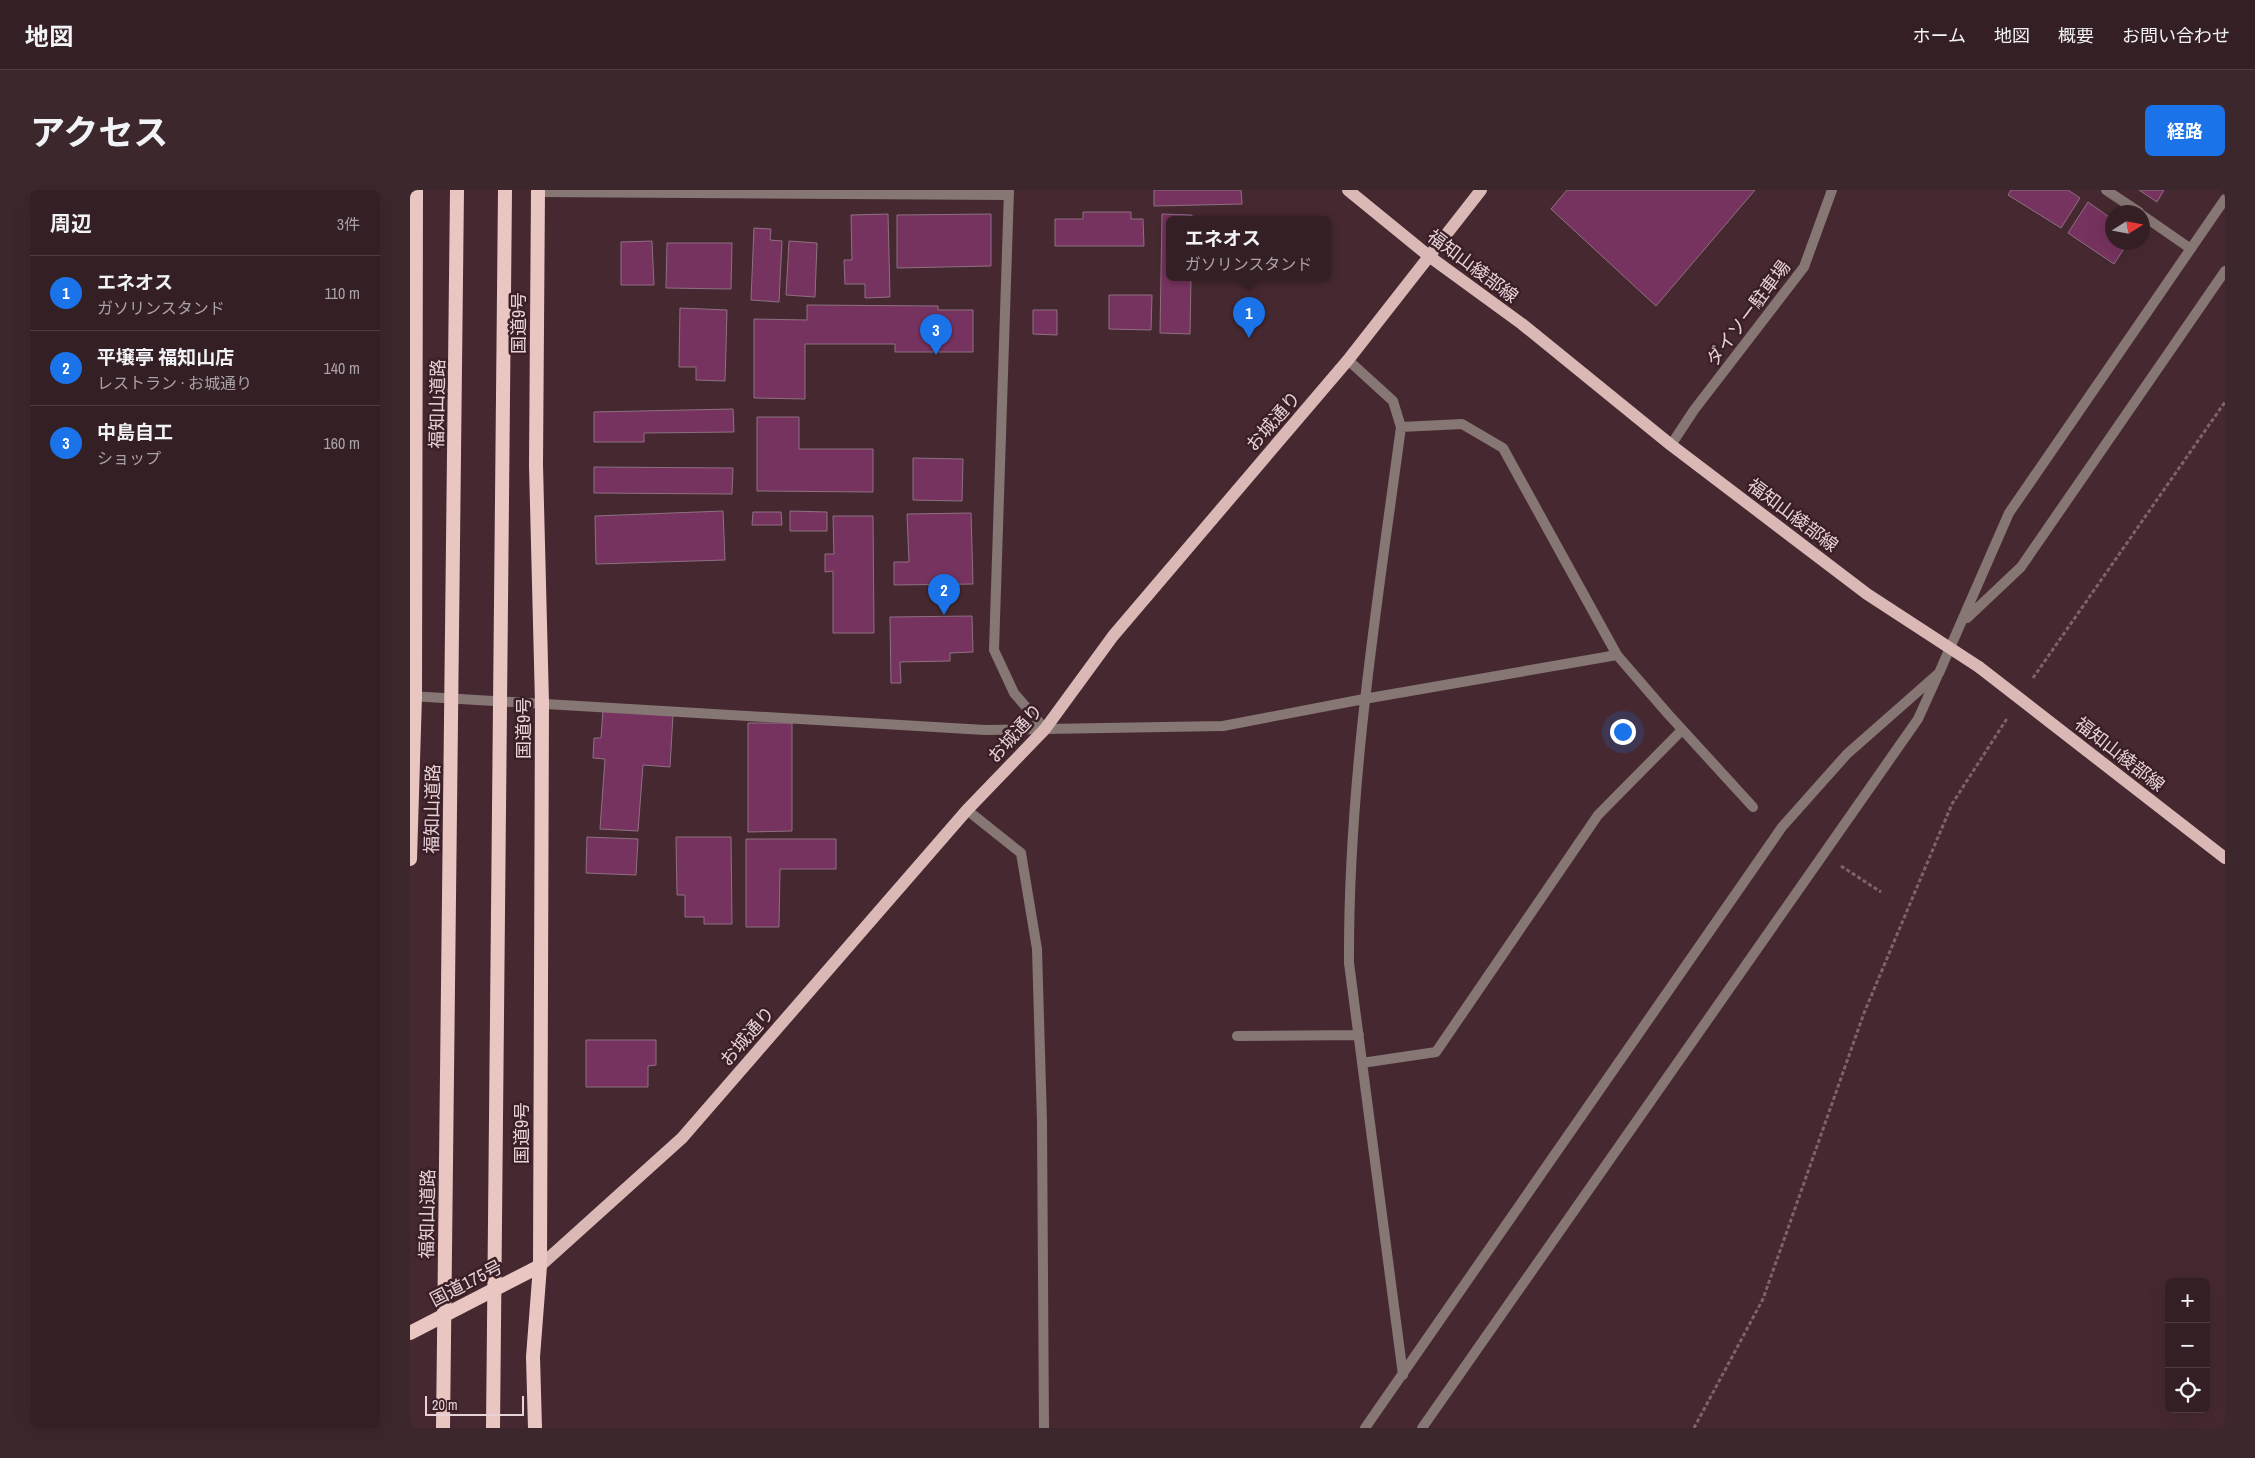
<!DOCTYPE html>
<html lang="ja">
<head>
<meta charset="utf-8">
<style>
	:root { --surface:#341f24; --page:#3c272c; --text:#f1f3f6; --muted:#a9a2a6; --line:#4e3d41; --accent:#1a73e8 }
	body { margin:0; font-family:"Archivo Narrow","Noto Sans JP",sans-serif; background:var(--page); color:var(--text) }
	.controls { position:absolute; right:15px; bottom:15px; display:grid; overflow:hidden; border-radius:8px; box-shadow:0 5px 20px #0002 }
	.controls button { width:45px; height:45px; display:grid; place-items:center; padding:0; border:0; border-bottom:1px solid var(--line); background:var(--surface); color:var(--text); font:25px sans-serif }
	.compass { position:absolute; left:1695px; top:15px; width:45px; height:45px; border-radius:50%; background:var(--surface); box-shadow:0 5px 20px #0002; rotate:79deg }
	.scale { position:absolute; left:15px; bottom:12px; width:99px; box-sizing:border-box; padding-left:5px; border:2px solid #e7d3d7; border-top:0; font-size:14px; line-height:18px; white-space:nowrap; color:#e7d3d7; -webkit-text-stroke:4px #3b1f26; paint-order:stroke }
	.you { position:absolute; left:1212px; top:541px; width:18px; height:18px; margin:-12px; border:4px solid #fff; border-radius:50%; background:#1a73e8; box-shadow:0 0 0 8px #1a73e833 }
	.badge { display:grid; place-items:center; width:32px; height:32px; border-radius:50%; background:var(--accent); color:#fff; font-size:16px; font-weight:700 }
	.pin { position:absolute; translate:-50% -41px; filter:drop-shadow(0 1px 2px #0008) }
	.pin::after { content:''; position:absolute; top:26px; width:18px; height:15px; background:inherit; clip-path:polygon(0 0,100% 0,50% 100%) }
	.popup { position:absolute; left:756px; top:26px; width:165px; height:65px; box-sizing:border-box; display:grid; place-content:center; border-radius:8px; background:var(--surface); filter:drop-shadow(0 1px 4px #0005); font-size:16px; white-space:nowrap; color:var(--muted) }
	.popup b { font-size:19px; color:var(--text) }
	.popup::after { content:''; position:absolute; left:50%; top:100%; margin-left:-10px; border:10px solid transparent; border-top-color:var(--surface) }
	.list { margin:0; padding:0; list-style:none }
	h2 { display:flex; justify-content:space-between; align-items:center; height:65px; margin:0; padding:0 20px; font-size:21px }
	h2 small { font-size:16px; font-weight:400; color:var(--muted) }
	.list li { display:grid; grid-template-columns:32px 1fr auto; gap:15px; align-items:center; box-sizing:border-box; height:75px; padding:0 20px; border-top:1px solid var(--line) }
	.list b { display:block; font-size:19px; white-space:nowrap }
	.list p { margin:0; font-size:16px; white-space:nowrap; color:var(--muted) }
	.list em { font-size:16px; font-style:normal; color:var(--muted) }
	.icon { flex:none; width:28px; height:28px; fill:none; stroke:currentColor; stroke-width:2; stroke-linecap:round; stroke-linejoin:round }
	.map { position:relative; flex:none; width:1815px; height:1238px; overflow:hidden; border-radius:8px }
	header { display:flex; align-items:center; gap:30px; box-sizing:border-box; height:70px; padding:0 25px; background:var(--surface); border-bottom:1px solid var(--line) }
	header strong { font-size:24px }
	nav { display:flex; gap:28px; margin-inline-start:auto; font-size:18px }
	.intro { display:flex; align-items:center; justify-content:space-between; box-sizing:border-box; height:120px; padding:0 30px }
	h1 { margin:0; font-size:35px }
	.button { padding:12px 22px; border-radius:8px; background:var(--accent); color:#fff; font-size:18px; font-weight:700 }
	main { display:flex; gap:30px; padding:0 30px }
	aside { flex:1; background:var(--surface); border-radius:8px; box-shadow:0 5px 20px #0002 }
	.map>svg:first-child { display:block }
	.building { fill:#77335f; stroke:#8e7081 }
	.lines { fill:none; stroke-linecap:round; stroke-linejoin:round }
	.path { stroke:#7e646a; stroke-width:3; stroke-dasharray:4 2.5; stroke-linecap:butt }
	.service { stroke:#867674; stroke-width:10 }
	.minor { stroke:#867674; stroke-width:10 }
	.primary { stroke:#d9b8b5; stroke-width:12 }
	.trunk { stroke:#eac6c2; stroke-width:14 }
	.primary-bridge { stroke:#d9b8b5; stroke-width:12 }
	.trunk-bridge { stroke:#eac6c2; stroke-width:14 }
	.labels { text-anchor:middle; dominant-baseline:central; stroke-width:5; stroke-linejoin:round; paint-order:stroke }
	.street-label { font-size:18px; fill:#e7d3d7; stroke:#3b1f26 }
</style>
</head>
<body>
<header>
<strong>地図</strong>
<nav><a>ホーム</a><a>地図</a><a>概要</a><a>お問い合わせ</a></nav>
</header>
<div class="intro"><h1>アクセス</h1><a class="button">経路</a></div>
<main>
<aside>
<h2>周辺<small>3件</small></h2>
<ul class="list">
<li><span class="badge">1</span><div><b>エネオス</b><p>ガソリンスタンド</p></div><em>110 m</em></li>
<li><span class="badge">2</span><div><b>平壌亭 福知山店</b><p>レストラン · お城通り</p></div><em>140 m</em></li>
<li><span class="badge">3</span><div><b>中島自工</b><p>ショップ</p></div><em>160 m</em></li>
</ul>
</aside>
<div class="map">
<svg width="1815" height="1238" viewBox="0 0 1815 1238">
	<rect width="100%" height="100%" fill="#462930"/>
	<path class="building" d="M744,0H831L832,14L744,16Z
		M1157,0H1345L1246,116L1141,19Z
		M1601,0H1658L1670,8L1651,38L1598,5Z
		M1729,0H1754L1747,12Z
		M1678,12L1702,29V52L1717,54L1704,74L1658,43Z
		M673,22H721V29H733L734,56H645V29H673Z
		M478,24L480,107L455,108V94H435L434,70H442L441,25Z
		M581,24V76L487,78V25Z
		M752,24L782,25V29H760V87H781L780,144L750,143Z
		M344,38L361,39L360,50L372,51L369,112L341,110Z
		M242,51L244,95H211V52Z
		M379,51L407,53L405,107L376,105Z
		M257,53H322L321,99L256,98Z
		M699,105H742L741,140L699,139Z
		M397,115L528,116V120H563V162H485V154H395V209L344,208V129L397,130Z
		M270,118L317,120L315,191L286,190V177H269Z
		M623,120H647V145L623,144Z
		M323,219L324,242L234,243V252H184V222Z
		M347,227H389V259H463V302L347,301Z
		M503,268L553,269L552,311L503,310Z
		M184,277L323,278L322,304L184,303Z
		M313,321L315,370L186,374L185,326Z
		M380,321L417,322V341H380Z
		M343,322H371L372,335H342Z
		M561,323L563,394L484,395V372H499L497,324Z
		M423,326H463L464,443H423V381L415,382V364H424Z
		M562,426L563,462L540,463V471L490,472L491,493H481L480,427Z
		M193,520L263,525L260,577L233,575L228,641L190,639L195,569L183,568L184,548H191Z
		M338,533H382V641L338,642Z
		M177,647L228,649L226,685L176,683Z
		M266,647H321L322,734H294V727H275V705H267Z
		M336,649H426V679H370L369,737H336Z
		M176,850H246V875L238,876V897H176Z"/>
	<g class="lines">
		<path class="path" d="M1623,488L1815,212
			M1431,676L1471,702
			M1284,1238L1353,1109L1454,823L1542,614L1598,527"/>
		<path class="service" d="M1261,255L1284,220L1394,77L1422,0"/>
		<path class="minor" d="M599,0L584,460L604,503L635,539
			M1696,0L1729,22
			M128,2L599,5
			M1732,25L1781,59
			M938,170L983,211L991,237C967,415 938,593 939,773L993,1185
			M991,237L1052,234L1093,258L1207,465L1258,524L1343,617
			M1557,428L1611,377L1815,81
			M0,506L575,540L813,536L954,509L1207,465
			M557,620L611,663L627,759L632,932L634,1238
			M827,846L949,845
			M952,873L1026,862L1188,625L1272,540
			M955,1238L1372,637L1437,564L1529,483L1599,323L1815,9
			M1012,1238L1508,529L1527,487"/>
		<path class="primary" d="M938,0L1020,67L1112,134L1261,255L1457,404L1569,477
			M130,1076L272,948L557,620L635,539L703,446L938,170L1071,0"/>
		<path class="trunk" d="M0,669L5,506L6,0
			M0,1143L130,1076
			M125,1238L123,1167L130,1076L132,513L126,275L128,0"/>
		<path class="primary-bridge" d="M1569,477L1815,668"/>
		<path class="trunk-bridge" d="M33,1238L47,0
			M83,1238L95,0"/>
	</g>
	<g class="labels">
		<g class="street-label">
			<text transform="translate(1063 76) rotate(37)">福知山綾部線</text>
			<text transform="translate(1338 123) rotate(-53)">ダイソー駐車場</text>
			<text transform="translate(108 133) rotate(-90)">国道9号</text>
			<text transform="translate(27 214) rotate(-89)">福知山道路</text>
			<text transform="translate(863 231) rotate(-49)">お城通り</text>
			<text transform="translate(1383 325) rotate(37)">福知山綾部線</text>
			<text transform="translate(113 538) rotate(-90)">国道9号</text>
			<text transform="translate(605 543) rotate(-48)">お城通り</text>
			<text transform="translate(1710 564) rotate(38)">福知山綾部線</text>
			<text transform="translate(22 619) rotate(-89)">福知山道路</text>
			<text transform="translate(337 846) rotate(-49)">お城通り</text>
			<text transform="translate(111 943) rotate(-90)">国道9号</text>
			<text transform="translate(17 1024) rotate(-89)">福知山道路</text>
			<text transform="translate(56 1093) rotate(-27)">国道175号</text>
		</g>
	</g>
</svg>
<div class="controls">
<button>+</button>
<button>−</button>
<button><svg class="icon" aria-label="locate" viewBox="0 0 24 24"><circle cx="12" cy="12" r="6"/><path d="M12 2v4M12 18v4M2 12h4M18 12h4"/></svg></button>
</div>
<svg class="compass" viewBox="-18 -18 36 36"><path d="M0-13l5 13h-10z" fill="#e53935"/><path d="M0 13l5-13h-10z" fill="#a9a2a6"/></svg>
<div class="scale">20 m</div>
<div class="you"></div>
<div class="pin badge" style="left:839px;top:148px">1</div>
<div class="popup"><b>エネオス</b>ガソリンスタンド</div>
<div class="pin badge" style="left:534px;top:425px">2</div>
<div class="pin badge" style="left:526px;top:165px">3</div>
</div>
</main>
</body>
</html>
